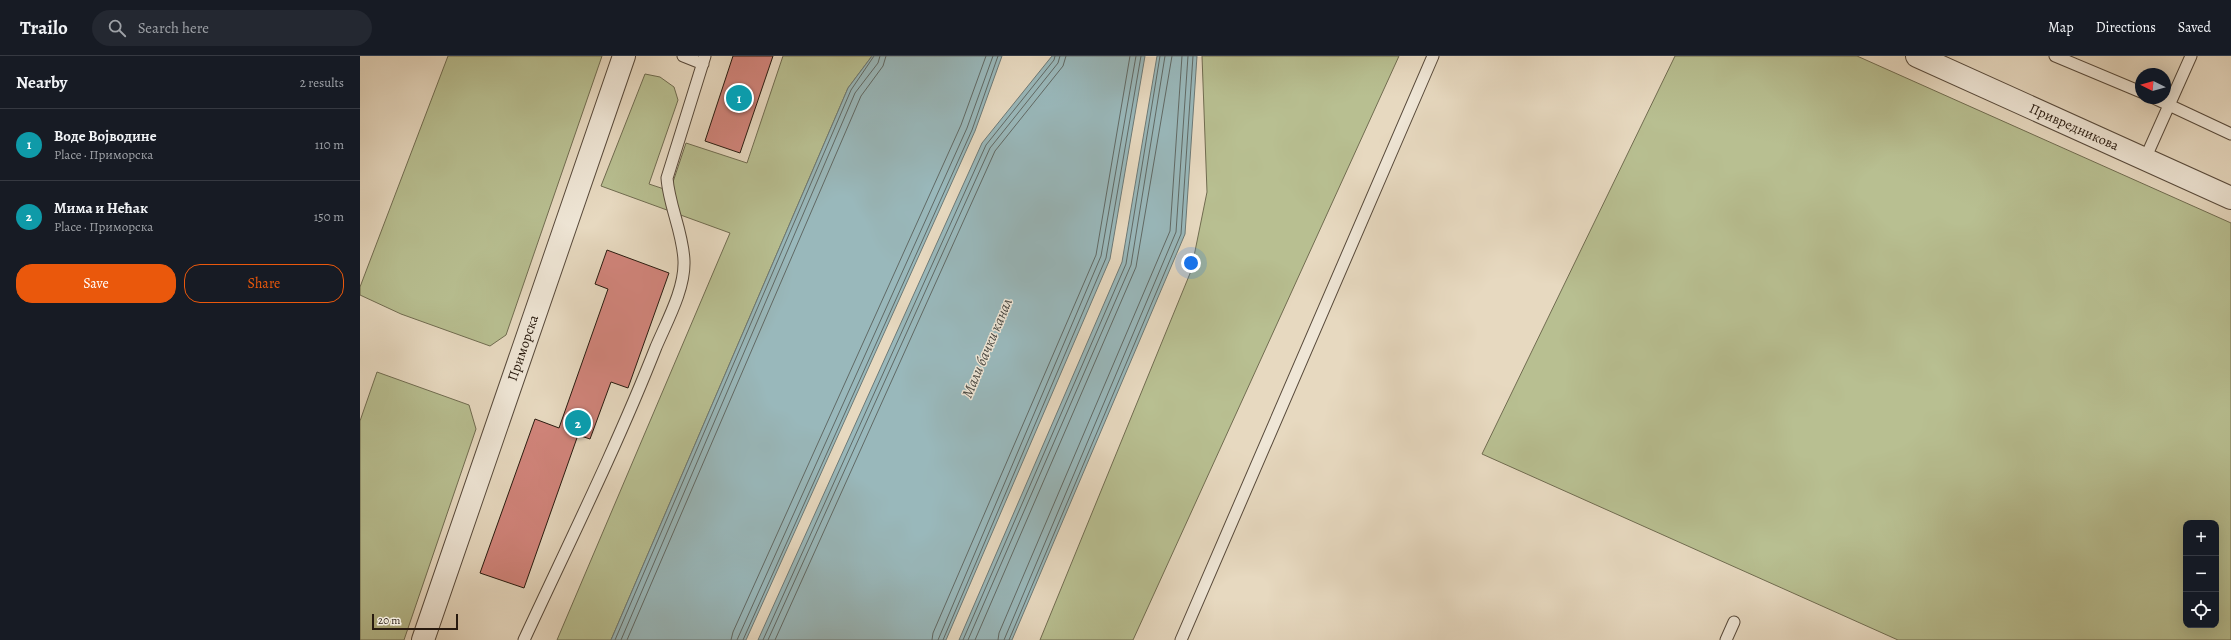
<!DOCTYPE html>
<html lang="en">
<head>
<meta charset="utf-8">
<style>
	:root { --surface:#171b24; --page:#242831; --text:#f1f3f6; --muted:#9ea1a6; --line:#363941; --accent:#ea580c }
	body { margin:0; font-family:Alegreya,serif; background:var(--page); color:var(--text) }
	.controls { position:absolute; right:12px; bottom:12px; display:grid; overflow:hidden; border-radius:8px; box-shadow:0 4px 16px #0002 }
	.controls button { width:36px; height:36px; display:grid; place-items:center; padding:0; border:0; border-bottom:1px solid var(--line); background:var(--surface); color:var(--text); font:20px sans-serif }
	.compass { position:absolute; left:1775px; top:12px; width:36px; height:36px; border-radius:50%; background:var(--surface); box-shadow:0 4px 16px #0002; rotate:275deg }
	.scale { position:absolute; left:12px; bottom:10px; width:86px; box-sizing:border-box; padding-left:4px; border:2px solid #281a0f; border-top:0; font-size:11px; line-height:14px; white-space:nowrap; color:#281a0f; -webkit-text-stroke:3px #efe6d6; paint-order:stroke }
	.you { position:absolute; left:831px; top:207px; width:14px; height:14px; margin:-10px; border:3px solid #fff; border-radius:50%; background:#1a73e8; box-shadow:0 0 0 6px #1a73e833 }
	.badge { display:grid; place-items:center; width:26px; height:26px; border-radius:50%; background:var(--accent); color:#fff; font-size:13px; font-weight:700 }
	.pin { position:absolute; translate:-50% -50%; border:2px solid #fff; box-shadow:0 1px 4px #0006 }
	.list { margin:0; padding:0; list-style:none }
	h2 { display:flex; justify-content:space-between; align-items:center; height:52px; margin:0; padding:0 16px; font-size:17px }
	h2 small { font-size:13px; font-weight:400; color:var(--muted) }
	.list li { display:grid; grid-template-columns:26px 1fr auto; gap:12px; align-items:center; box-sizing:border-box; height:72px; padding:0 16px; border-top:1px solid var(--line) }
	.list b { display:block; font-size:15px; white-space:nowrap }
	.list p { margin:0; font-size:13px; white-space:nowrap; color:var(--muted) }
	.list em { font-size:13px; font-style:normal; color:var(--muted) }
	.actions { display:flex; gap:8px; padding:12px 16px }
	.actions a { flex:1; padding:9px 0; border:1px solid var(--accent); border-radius:16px; text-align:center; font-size:14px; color:var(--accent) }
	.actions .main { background:var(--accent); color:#fff }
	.icon { flex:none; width:22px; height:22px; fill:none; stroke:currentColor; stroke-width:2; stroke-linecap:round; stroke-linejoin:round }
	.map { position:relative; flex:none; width:1871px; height:584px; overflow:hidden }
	header { display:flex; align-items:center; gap:24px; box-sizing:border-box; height:56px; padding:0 20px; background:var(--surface); border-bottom:1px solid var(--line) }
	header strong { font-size:19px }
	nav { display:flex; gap:22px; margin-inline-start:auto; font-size:14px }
	.search { width:280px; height:36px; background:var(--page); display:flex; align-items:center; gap:10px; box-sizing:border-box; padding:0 14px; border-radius:22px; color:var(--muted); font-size:15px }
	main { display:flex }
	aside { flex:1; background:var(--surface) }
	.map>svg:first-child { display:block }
	.green { fill:#b8bf91; stroke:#706c50; fill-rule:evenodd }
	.water { fill:#99b8bb; stroke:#6c7976 }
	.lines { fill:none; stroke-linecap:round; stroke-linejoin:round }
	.shore { stroke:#606965; stroke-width:1 }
	.building { fill:#d2857c; stroke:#281a0f }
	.service-casing { stroke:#584a3b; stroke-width:13 }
	.minor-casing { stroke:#584a3b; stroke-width:24 }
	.tertiary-casing { stroke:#584a3b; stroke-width:24 }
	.service { stroke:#efe6d6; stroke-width:11 }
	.minor { stroke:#efe6d6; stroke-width:22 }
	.tertiary { stroke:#efe6d6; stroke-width:22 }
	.labels { text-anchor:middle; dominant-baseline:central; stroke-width:3; stroke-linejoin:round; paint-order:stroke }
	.street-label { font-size:14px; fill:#281a0f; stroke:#efe6d6 }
	.water-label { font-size:15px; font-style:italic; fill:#4a4943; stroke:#efe6d6 }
</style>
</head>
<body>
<header>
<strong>Trailo</strong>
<div class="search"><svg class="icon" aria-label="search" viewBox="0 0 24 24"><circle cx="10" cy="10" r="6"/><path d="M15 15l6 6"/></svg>Search here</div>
<nav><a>Map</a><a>Directions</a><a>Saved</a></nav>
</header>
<main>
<aside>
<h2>Nearby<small>2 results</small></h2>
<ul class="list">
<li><span class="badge" style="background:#0f9aa8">1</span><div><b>Воде Војводине</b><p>Place · Приморска</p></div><em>110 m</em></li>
<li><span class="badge" style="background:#0f9aa8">2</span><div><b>Мима и Нећак</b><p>Place · Приморска</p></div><em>150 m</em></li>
</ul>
<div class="actions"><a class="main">Save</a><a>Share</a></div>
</aside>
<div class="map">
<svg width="1871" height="584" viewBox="0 0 1871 584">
	<rect width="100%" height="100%" fill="#e7d9c0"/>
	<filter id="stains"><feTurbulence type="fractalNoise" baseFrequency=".005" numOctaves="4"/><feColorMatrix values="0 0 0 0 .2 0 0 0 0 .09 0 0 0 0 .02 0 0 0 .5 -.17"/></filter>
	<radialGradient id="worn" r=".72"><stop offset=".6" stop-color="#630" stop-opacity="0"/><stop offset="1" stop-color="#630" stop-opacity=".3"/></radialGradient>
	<path class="green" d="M88,0H242L146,279L130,290L41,258L0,239V231Z
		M423,0H512L488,32L251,584H197L370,177L241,130L285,18L300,21L314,31L318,44L289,128L310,135L326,87L387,107Z
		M842,0H1039L773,584H680L831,215L847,136Z
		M1315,0H1497L1871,167V584H1538L1122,398ZM1826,467H1856V569H1826Z
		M17,316L109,349L116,373L44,584H0V365Z"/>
	<path class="water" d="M512,0H642L615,75L386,584H251L488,32Z
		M692,0H785L750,203L586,584H398L622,87Z
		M797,0H837L825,178L652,584H599L762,206Z"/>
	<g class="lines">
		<path class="shore" d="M255,584L491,34L514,0
			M261,584L495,37L518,7L520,0
			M267,584L501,40L523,10L526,0
			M371,584L373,576L601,69L626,0
			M377,584L607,72L633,0
			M383,584L612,74L638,0
			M403,584L626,89L694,4L695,0
			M408,584L630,92L698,7L700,0
			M415,584L635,95L703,10L706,0
			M572,584L573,577L736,199L770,0
			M578,584L741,200L776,0
			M583,584L746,202L781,0
			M603,584L766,208L800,0
			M608,584L771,209L805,0
			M615,584L776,211L812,0
			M638,584L639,577L810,175L822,0
			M644,584L816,176L828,0
			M649,584L821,178L833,0"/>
	</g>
	<path class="building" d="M373,0H413L380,97L345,85Z
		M247,194L309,217L268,332L251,326L230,383L218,379L164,532L120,517L175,363L199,372L248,233L235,228Z"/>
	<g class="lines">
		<g class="service-casing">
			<path id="service" d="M323,0L343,8
				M1695,0L1781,36
				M1794,42L1871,78
				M1785,103L1831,0
				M164,584C209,487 257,390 296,291C307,265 325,233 324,205C323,176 309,150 307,122L345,0
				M821,584L1073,0
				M1366,584L1374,566"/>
		</g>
		<g class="minor-casing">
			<path id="minor" d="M1557,0L1871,142"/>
		</g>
		<g class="tertiary-casing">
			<path id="tertiary" d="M63,584L264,0"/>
		</g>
		<use href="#service" class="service"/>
		<use href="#minor" class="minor"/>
		<use href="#tertiary" class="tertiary"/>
	</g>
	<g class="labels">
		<g class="street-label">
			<text transform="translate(1714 71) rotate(24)">Привредникова</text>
			<text transform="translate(163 292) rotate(-71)">Приморска</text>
		</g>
		<g class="water-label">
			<text transform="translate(627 292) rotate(-67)">Мали бачки канал</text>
		</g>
	</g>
	<rect width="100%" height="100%" filter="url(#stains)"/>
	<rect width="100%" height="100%" fill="url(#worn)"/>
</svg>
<div class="controls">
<button>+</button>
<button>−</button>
<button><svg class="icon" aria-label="locate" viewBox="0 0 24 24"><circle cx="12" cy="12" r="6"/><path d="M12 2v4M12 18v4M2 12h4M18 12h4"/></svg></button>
</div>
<svg class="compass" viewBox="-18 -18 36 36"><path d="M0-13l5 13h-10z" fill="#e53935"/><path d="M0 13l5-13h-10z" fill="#9ea1a6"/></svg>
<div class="scale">20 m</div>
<div class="you"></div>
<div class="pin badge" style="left:379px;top:42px;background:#0f9aa8">1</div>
<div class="pin badge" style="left:218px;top:367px;background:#0f9aa8">2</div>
</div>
</main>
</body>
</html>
